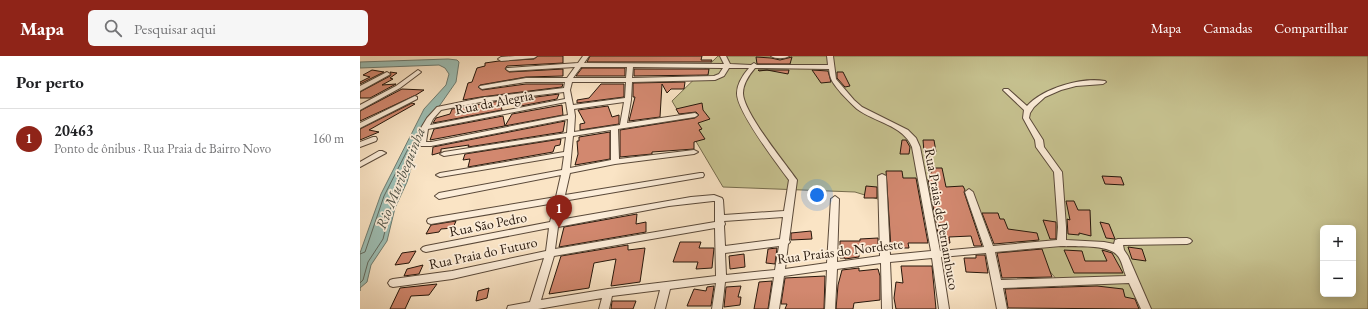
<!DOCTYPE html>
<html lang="pt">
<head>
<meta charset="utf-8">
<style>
	:root { --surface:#fff; --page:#f6f6f6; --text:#202124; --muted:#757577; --line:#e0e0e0; --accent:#8f2418 }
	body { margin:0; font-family:"EB Garamond",serif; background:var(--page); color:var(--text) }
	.controls { position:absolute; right:12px; bottom:12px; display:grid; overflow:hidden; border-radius:6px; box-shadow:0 2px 10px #0003 }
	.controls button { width:36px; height:36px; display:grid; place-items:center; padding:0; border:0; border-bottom:1px solid var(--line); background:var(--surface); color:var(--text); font:20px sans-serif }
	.you { position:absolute; left:457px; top:139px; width:14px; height:14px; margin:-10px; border:3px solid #fff; border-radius:50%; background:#1a73e8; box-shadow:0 0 0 6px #1a73e833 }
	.badge { display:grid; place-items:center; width:26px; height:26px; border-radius:50%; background:var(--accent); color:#fff; font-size:13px; font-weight:700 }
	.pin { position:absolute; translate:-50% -33px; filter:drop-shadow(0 1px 2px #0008) }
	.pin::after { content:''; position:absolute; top:21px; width:14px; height:12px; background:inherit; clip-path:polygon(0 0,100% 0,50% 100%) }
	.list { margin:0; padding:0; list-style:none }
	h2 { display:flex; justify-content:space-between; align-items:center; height:52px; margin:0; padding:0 16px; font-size:17px }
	h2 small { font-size:13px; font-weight:400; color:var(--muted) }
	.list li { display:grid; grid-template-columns:26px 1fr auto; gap:12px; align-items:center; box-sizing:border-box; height:60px; padding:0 16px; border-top:1px solid var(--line) }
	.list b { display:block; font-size:15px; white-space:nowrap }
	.list p { margin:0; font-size:13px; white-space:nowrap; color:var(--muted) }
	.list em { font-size:13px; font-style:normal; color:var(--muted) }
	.icon { flex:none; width:22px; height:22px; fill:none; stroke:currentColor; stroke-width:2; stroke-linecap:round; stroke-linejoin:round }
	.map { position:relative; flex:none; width:1008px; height:253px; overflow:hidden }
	header { display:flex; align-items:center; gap:24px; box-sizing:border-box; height:56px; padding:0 20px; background:var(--accent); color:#fff }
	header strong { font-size:19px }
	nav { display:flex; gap:22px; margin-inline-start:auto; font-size:14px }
	.search { width:280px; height:36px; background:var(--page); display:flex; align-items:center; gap:10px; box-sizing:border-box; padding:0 14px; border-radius:6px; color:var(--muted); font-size:15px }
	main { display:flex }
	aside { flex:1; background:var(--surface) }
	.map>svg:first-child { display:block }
	.green { fill:#c6c18f; stroke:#766c4d; fill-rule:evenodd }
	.water { fill:#9ebfb5; stroke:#6e7c71 }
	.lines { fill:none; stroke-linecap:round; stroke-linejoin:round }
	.shore { stroke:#626b60; stroke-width:1 }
	.building { fill:#d2886f; stroke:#26170b }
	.minor-casing { stroke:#5b4a3a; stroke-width:2 }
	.minor { fill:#fcedd9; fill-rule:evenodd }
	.labels { text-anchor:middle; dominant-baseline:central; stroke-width:3.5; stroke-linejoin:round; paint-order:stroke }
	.street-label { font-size:14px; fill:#26170b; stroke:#fcedd9 }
	.water-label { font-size:15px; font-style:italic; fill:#505246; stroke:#fcedd9 }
</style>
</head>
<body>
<header>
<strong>Mapa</strong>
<div class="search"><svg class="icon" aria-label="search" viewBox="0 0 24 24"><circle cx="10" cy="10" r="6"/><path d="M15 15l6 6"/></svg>Pesquisar aqui</div>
<nav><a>Mapa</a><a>Camadas</a><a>Compartilhar</a></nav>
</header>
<main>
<aside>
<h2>Por perto<small></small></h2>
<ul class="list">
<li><span class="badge">1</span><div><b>20463</b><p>Ponto de ônibus · Rua Praia de Bairro Novo</p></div><em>160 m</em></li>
</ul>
</aside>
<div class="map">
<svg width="1008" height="253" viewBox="0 0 1008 253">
	<rect width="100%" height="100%" fill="#fae4c5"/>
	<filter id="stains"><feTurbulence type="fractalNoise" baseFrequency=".005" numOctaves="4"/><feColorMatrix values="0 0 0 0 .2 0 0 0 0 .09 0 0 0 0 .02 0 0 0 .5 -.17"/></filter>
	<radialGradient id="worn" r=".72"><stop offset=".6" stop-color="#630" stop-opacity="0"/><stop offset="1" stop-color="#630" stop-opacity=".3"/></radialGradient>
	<path class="green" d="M358,0H1008V253H719L697,224L668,189L495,136L363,131L312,45ZM963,172H993V238H963Z"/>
	<path class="water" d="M88,3L97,4L99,6L96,26L80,49L72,57L63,72L47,126L35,152L27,185L11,209L7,226L0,232V235V197L21,138L64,53L86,29L89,18L85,12L79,9L0,12V6Z"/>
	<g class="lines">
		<path class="shore" d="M0,198L5,196L24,140L49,91L52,90L53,92L44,124L31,151L23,183L8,206L3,224L0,227"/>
	</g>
	<path class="building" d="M178,0H203V7L147,10L145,13L149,16L203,13V20L166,21L120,29L118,31L122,34L166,28H203L202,31L121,41L103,44L108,27L112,26L117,12L125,10V7L139,5L174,3Z
		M230,0H342L341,4H352L351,6H227Z
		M396,1L411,2L420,4L432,1L430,8H397Z
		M222,12H265V20H216Z
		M274,13H349L348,19L274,20Z
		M12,14L24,16L0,28V26L10,21L3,19Z
		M398,14H429L428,18L407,14L399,15Z
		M452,14L468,15L471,26L461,27Z
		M30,16L37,17L30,22L33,23L22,29L36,28L10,42H0V36L30,20L31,18Z
		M477,16H483L490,30L485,31L477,22Z
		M325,26L324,33H311L307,37L302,28L300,61L269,65L275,41H273V27Z
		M241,28H264V41L217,47V44L229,42Z
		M42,33L64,34L56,39L0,65V55Z
		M199,38L197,43L156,51L161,43Z
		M140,45L142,54L73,67L76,62L90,58L92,53Z
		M52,47L55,48L9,74L19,76L0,84V73Z
		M342,47L343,54L350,63L338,67L342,73L339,74L345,83L334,86V93L292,96V98L260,101V74L335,62L339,59L336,56L319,58L316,53Z
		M202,49L203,59L70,84L74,73L143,60L145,70L152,58Z
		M248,50L252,61L259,59V68L220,74V68L225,67L218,54Z
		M205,65L203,76L108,91L109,89L81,93V96L79,97L72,99L73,91Z
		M250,76V103L215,109L218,98L217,85H219V81Z
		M201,83L200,89L195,90L193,96L108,111L110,103L103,104L105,98Z
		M542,84H546L550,91L549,98H540Z
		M563,84H574L576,96H564Z
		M571,112H582L586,131L603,130L605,134L604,136L622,190H614L611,180L589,181L590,187L580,188L568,123L570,121L569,116H572Z
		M526,115H542L543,122H556L568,187H548L549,192H531Z
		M742,120L761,121L764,129L745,128Z
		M506,130L517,131V142H504Z
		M706,145H714L718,154H730L731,180L719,177V179L708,178L707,163L710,164Z
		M622,157H638L640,163H644L648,173L677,177L679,184L634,188Z
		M277,158L276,168L286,166V176L199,191L204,171Z
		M683,164L696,166V183H690Z
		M96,165L93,172L81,173L79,176L66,178L71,169Z
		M740,166L749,168L755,183L746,182Z
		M451,175L452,183L431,184V177Z
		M518,182V194L499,196V201L485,203V202H480V185H500V183Z
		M320,186H341L339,192H354L352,212L336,213L338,206H313Z
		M268,189V194L285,192L280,226L251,230L256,203L234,207L229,232L189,238L201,200Z
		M768,191L782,193L786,205L772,203Z
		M417,192L415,208L406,207L408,193Z
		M682,193L692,221L642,222L637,197Z
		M704,194L722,195L725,205H747L742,194L752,197L763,217H714Z
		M56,195L49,207L35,209L42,197Z
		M384,198L385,211L370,213L369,200Z
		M616,199H625L628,217L606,216L604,202H616Z
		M63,209L59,218L44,220L47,213Z
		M541,210H572L576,253H536L534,242L536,226L543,227Z
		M499,212V215L518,213L520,220V244L494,247L493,253H476L478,229L482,214Z
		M465,220L464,253H425L427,248H421L425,222Z
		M412,225L408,253H394L399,226Z
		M77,228L69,239L51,240L45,253H30L40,232Z
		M354,230L351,250H327L334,233L346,235L347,231Z
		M381,230L378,241H381L380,249L364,251L366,231Z
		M737,230L763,233L765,241L775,243L779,253L648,252L645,233Z
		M129,232L127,242L116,245L118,235Z
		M252,245H276L273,253H251Z"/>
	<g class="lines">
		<g class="minor-casing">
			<path id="minor" d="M155,0H177L174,2L141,5L138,3L141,1Z
				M223,0H229L224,7L364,8L360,0H366L370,8L391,9L394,7L397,9H468L467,0H473L476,23L494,44L502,51L548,74L556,82L560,91L580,195L624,191L605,136L609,133L613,136L633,190L697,184L698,171L694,116L676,91L675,84L663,62L664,54L643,34L644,33H648L667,50C683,32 722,21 745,25L746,26L743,28L716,30L701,34L685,41L674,51L670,57L669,62L683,84L684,91L702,116L706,171V184L744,186L754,188L755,184L758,183L827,182L830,183L832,185L830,187L827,188L763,189L764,194L768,200L791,253H781L769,227L643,232L647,253H637L626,197L581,201L589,253H579L572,202L530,206L532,253H522L521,207L477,213L475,253H465L467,214L424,220L419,253H409L414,221L365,226L362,253H352L356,227L310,233L305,253H295L300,234L252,240L249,253H239L242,242L178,253H147L148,250L170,246L184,202L92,223L33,231L30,230L28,227L30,224L33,223L92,215L186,195L189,172L66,196L63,195L61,193L63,191L66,190L190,166L195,147L71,168L68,167L67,165L68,163L71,162L196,141L201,119L79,143L75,140L79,137L202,114L204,100L80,121L76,119L80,117L204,96L206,81L84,100L80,98L84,96L207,77L208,63L71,90H61L58,86L61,72L67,62L77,51L121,42L204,32L205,26H166L122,33L119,31L120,30L166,22H207L215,11L149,15L146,13L147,12L218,7ZM221,11H267L266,22H213ZM273,11L363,12L359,18L354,20L272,22ZM369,12H389C383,19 377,28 377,37C376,54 417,108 429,124L424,155L364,159L363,144L362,142L354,139L331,141L199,164L203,145L343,121L344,119L343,117H340L205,139L210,117L255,108L334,98L338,96L334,94L259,103L258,73L335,61L338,59L335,57L267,67L271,44L272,26L355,24L364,20ZM395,12L469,13C470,25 474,28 481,37C486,42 491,48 497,53C514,66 543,69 552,91L571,195L530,199L526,120L522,118L518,120L520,200L477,206L479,143L475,140L471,143L467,207L425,213L428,188L430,186L429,184L437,124C425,107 383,56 383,37C383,28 389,19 395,12ZM212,26H266L265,42L213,49L210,34ZM204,36L205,43L70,69L73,63L81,54L121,46ZM206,46L208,59L71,86H66L68,73ZM264,46L260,69L214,76L215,60L214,53ZM251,74V104L210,112L213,80ZM353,145H355V166L195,193L198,171L309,150ZM423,161L420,183L365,190L364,170L365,168L364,165ZM355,172L356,220L248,233L181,244L194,200ZM419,190L415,214L366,219L365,197ZM701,190C715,191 748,188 757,199C762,204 763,213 766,220L641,224L635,196Z
				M411,0H429C425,3 415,3 411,0Z
				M58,14L61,16L60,17L40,32L0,54V49L36,30Z
				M27,16L30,18L29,19L0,35V30Z
				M55,40L57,41V43L0,72V67Z
				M13,81H16L17,83L16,85L0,91V86Z
				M19,95H22L26,97L0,111V106Z"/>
		</g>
		<use href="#minor" class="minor"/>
	</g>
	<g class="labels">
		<g class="street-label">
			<text transform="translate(134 46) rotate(-11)">Rua da Alegria</text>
			<text transform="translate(582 163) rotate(80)">Rua Praias de Pernambuco</text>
			<text transform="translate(128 168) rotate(-11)">Rua São Pedro</text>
			<text transform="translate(480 195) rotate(-7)">Rua Praias do Nordeste</text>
			<text transform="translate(123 197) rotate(-12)">Rua Praia do Futuro</text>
		</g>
		<g class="water-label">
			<text transform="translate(40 122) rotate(-68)">Rio Muribequinha</text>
		</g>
	</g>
	<rect width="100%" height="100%" filter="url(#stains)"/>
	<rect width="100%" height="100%" fill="url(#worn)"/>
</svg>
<div class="controls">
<button>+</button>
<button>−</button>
</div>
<div class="you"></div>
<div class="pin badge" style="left:199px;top:172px">1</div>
</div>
</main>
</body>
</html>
